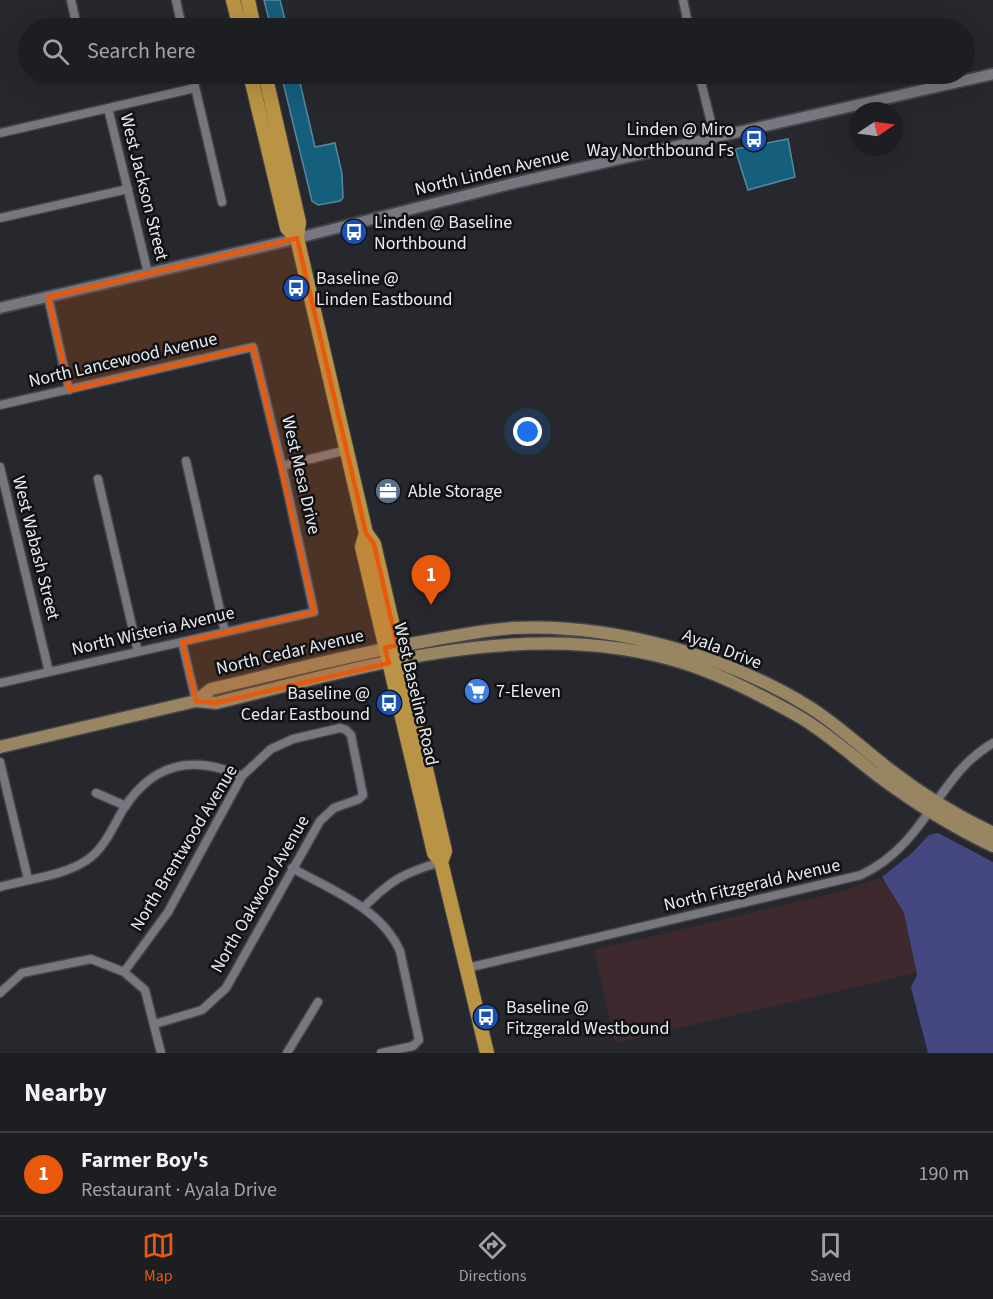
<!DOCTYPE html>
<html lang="en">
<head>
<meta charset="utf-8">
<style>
	:root { --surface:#1d1e22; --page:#25272a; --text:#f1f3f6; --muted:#a0a2a5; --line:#3b3c40; --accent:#ea580c }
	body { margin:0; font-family:"Source Sans 3",sans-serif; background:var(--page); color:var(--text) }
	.compass { position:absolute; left:849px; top:102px; width:54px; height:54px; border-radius:50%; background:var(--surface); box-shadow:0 6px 24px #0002; rotate:77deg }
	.you { position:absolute; left:528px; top:432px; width:21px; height:21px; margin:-15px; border:4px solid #fff; border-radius:50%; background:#1a73e8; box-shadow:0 0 0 9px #1a73e833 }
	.badge { display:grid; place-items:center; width:39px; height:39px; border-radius:50%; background:var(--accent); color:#fff; font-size:20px; font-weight:700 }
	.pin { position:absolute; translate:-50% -50px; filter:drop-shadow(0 2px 3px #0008) }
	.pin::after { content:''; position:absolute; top:32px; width:21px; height:18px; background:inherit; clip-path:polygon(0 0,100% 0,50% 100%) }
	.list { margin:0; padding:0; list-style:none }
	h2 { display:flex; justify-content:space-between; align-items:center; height:78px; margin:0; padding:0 24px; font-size:26px }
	h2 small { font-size:20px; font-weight:400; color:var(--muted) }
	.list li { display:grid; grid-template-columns:39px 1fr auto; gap:18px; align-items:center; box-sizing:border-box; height:84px; padding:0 24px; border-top:2px solid var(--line) }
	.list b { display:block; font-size:22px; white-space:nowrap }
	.list p { margin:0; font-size:20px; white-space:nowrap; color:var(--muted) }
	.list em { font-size:20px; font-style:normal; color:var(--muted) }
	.icon { flex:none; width:33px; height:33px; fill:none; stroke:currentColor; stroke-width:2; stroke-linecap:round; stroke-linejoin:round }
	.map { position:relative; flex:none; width:993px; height:1053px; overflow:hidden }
	.search { position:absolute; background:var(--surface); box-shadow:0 6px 24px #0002; left:18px; right:18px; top:18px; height:66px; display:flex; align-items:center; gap:15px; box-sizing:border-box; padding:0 21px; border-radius:33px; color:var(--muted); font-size:22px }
	.sheet { height:162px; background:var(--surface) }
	nav { display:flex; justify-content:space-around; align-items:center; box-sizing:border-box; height:84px; border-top:2px solid var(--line); background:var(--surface); font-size:16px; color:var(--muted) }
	nav a { display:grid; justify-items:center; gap:3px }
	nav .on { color:var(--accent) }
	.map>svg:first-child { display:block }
	.commercial { fill:#3d292e }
	.green { fill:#454780 }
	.water { fill:#155e7c; stroke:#55889e; stroke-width:1.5 }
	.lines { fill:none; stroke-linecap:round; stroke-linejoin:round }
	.minor-casing { stroke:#44444a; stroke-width:11 }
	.tertiary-casing { stroke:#44444a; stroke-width:14 }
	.secondary-casing { stroke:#44444a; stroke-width:15 }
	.primary-casing { stroke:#44444a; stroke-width:16 }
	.minor { stroke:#77777f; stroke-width:8 }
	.tertiary { stroke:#77777f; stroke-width:10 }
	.secondary { stroke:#988662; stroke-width:12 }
	.primary { stroke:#b99445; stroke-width:14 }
	.marked { fill:#e8590c; fill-opacity:0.2; stroke:#e8590c; stroke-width:4.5; stroke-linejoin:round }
	.labels { text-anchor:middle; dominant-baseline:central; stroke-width:5; stroke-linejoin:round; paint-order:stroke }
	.poi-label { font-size:18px; fill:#e9eaee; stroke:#101113; text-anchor:start }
	.street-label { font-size:18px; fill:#e9eaee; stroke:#101113 }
</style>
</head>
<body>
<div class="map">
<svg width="993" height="1053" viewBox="0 0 993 1053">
	<rect width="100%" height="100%" fill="#27282e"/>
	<path class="commercial" d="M879,878L884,881L904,913L916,973L615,1043L594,950L843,891Z"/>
	<path class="green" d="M938,833L993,862V1053H928L911,987L917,975L904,913L882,877L912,853L929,835Z"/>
	<path class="water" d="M264,0H280L287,28H271Z
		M281,74H298L315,147L335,143L342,174L343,198L340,201L318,205L312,201Z
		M788,139L795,177L748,190L735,149Z"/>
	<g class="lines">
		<g class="minor-casing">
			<path id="minor" d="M71,0L76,22
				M176,0L182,28
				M683,0L689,28
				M192,74L222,202
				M699,74L715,138
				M108,108L148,273
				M0,133L195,88
				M0,218L128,189
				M48,297L69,390
				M0,405L253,347L282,466L314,612L0,683
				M186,461L225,632
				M282,466L347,450
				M0,467L49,672
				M98,479L138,652
				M182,642L196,701
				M0,762L28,879
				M96,793L126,806
				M292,868C331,890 381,908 400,951L419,1040L413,1046L381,1053
				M0,887C27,879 64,876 87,860C105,848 113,826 124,808C154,762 194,755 242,776
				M363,908C391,880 403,873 441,862
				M467,968L861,875C928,843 937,775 993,743
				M124,972L168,912L242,776L271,749L293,739L340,728L346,730L351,735L363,795L359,799L334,808L320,821L226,988L202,1010L155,1024
				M0,993L22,973L91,959L124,972L145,990L161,1053
				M287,1053L318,1002"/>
		</g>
		<g class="tertiary-casing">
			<path id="tertiary" d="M0,308L282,242L510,184L993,74"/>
		</g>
		<g class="secondary-casing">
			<path id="secondary" d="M196,701L211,689C284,672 357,653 432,640C459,635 485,630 512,628C612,623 726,655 811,708C839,726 863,749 889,769C921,794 957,816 993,833
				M0,747L196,701L216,703C368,666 532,614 687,664C726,677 762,696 798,716C826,732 851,755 877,775C913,802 953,827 993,846"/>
		</g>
		<g class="primary-casing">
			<path id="primary" d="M233,0L240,28
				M248,0L254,28
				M250,74L287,228L297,238
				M265,74L299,222L297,238L366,533L374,544L445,851L441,862
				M366,533L362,547L434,853L441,862L487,1053"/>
		</g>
		<use href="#minor" class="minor"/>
		<use href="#tertiary" class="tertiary"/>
		<use href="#secondary" class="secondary"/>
		<use href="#primary" class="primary"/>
	</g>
	<path class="marked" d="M297,238L366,533L374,544L397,645L385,648L389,663L216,703L196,701L182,642L314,612L253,347L69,390L48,297Z"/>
	<defs>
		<g id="bus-disc" transform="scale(1.35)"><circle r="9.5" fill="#1a4fb4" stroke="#101113"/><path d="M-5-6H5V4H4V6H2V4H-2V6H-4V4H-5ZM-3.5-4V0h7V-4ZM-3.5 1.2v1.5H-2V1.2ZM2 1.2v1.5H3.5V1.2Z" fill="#fff"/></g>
		<g id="office-disc" transform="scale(1.35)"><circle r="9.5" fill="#5c6f8a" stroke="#101113"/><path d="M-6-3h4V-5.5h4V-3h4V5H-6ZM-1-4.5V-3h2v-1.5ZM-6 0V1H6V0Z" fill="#fff"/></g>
		<g id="supermarket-disc" transform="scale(1.35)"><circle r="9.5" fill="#3f7fe0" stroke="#101113"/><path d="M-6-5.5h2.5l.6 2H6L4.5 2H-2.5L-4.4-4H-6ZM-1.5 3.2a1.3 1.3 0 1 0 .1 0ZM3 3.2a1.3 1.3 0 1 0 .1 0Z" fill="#fff"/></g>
	</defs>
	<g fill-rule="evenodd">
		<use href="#bus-disc" x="754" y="139"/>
		<use href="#bus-disc" x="354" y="232"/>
		<use href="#bus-disc" x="296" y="288"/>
		<use href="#office-disc" x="388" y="491"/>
		<use href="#supermarket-disc" x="477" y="691"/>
		<use href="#bus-disc" x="389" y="703"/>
		<use href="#bus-disc" x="486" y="1017"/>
	</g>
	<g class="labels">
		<g class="poi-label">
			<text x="734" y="129" text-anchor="end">Linden @ Miro<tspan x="734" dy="21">Way Northbound Fs</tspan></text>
			<text x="374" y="222">Linden @ Baseline<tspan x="374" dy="21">Northbound</tspan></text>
			<text x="316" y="278">Baseline @<tspan x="316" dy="21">Linden Eastbound</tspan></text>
			<text x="408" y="491">Able Storage</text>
			<text x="496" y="691">7-Eleven</text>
			<text x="370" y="693" text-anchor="end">Baseline @<tspan x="370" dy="21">Cedar Eastbound</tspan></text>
			<text x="506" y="1007">Baseline @<tspan x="506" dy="21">Fitzgerald Westbound</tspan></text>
		</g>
		<g class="street-label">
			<text transform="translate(492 172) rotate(-13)">North Linden Avenue</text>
			<text transform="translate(144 187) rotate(76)">West Jackson Street</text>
			<text transform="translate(123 360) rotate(-13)">North Lancewood Avenue</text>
			<text transform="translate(301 475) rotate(77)">West Mesa Drive</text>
			<text transform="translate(36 548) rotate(76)">West Wabash Street</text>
			<text transform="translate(153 631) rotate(-13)">North Wisteria Avenue</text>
			<text transform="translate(722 649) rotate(21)">Ayala Drive</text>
			<text transform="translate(290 652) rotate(-13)">North Cedar Avenue</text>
			<text transform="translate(416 694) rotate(77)">West Baseline Road</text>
			<text transform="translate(184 848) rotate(-59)">North Brentwood Avenue</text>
			<text transform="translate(752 885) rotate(-13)">North Fitzgerald Avenue</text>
			<text transform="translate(260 894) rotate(-60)">North Oakwood Avenue</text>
		</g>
	</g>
</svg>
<svg class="compass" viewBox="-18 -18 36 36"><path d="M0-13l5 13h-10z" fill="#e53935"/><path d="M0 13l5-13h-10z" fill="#a0a2a5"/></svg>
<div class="you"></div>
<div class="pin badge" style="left:431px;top:605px">1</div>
<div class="search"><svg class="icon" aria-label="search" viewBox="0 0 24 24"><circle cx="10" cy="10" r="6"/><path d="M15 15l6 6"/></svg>Search here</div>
</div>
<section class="sheet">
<h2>Nearby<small></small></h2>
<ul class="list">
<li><span class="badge">1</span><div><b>Farmer Boy's</b><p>Restaurant · Ayala Drive</p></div><em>190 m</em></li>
</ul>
</section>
<nav>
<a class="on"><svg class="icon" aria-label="map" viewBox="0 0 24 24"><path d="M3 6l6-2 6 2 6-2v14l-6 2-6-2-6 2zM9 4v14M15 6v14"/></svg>Map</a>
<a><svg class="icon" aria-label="directions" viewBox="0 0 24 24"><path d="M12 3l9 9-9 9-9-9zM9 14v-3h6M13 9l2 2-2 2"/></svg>Directions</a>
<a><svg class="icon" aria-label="saved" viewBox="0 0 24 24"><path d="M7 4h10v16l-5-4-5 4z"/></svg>Saved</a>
</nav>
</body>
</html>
